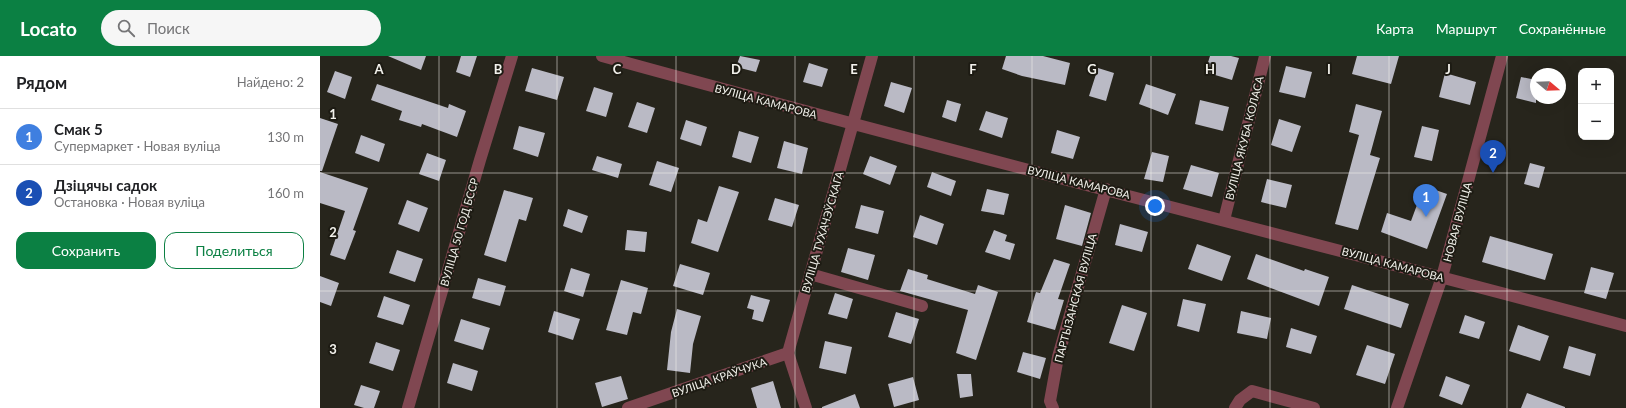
<!DOCTYPE html>
<html lang="ru">
<head>
<meta charset="utf-8">
<style>
	:root { --surface:#fff; --page:#f6f6f6; --text:#202124; --muted:#757577; --line:#e0e0e0; --accent:#0b8043 }
	body { margin:0; font-family:Lato,sans-serif; background:var(--page); color:var(--text) }
	.controls { position:absolute; right:12px; top:12px; display:grid; overflow:hidden; border-radius:8px; box-shadow:0 4px 16px #0002 }
	.controls button { width:36px; height:36px; display:grid; place-items:center; padding:0; border:0; border-bottom:1px solid var(--line); background:var(--surface); color:var(--text); font:20px sans-serif }
	.compass { position:absolute; left:1210px; top:12px; width:36px; height:36px; border-radius:50%; background:var(--surface); box-shadow:0 4px 16px #0002; rotate:109deg }
	.you { position:absolute; left:835px; top:150px; width:14px; height:14px; margin:-10px; border:3px solid #fff; border-radius:50%; background:#1a73e8; box-shadow:0 0 0 6px #1a73e833 }
	.badge { display:grid; place-items:center; width:26px; height:26px; border-radius:50%; background:var(--accent); color:#fff; font-size:13px; font-weight:700 }
	.pin { position:absolute; translate:-50% -33px; filter:drop-shadow(0 1px 2px #0008) }
	.pin::after { content:''; position:absolute; top:21px; width:14px; height:12px; background:inherit; clip-path:polygon(0 0,100% 0,50% 100%) }
	.list { margin:0; padding:0; list-style:none }
	h2 { display:flex; justify-content:space-between; align-items:center; height:52px; margin:0; padding:0 16px; font-size:17px }
	h2 small { font-size:13px; font-weight:400; color:var(--muted) }
	.list li { display:grid; grid-template-columns:26px 1fr auto; gap:12px; align-items:center; box-sizing:border-box; height:56px; padding:0 16px; border-top:1px solid var(--line) }
	.list b { display:block; font-size:15px; white-space:nowrap }
	.list p { margin:0; font-size:13px; white-space:nowrap; color:var(--muted) }
	.list em { font-size:13px; font-style:normal; color:var(--muted) }
	.actions { display:flex; gap:8px; padding:12px 16px }
	.actions a { flex:1; padding:9px 0; border:1px solid var(--accent); border-radius:12px; text-align:center; font-size:14px; color:var(--accent) }
	.actions .main { background:var(--accent); color:#fff }
	.icon { flex:none; width:22px; height:22px; fill:none; stroke:currentColor; stroke-width:2; stroke-linecap:round; stroke-linejoin:round }
	.map { position:relative; flex:none; width:1306px; height:352px; overflow:hidden }
	header { display:flex; align-items:center; gap:24px; box-sizing:border-box; height:56px; padding:0 20px; background:var(--accent); color:#fff }
	header strong { font-size:19px }
	nav { display:flex; gap:22px; margin-inline-start:auto; font-size:14px }
	.search { width:280px; height:36px; background:var(--page); display:flex; align-items:center; gap:10px; box-sizing:border-box; padding:0 14px; border-radius:22px; color:var(--muted); font-size:15px }
	main { display:flex }
	aside { flex:1; background:var(--surface) }
	.map>svg:first-child { display:block }
	.building { fill:#babac5 }
	.lines { fill:none; stroke-linecap:round; stroke-linejoin:round }
	.street { stroke:#804751; stroke-width:12 }
	.grid { fill:none; stroke:#f2f1eb; stroke-width:1; stroke-opacity:0.55 }
	.labels { text-anchor:middle; dominant-baseline:central; stroke-width:4; stroke-linejoin:round; paint-order:stroke }
	.street-label { font-size:11px; fill:#f2f1eb; stroke:#1d1b13 }
	.grid-label { font-size:13px; text-anchor:middle; font-weight:bold; fill:#f2f1eb; stroke:#1d1b13; stroke-width:4; stroke-linejoin:round; paint-order:stroke }
</style>
</head>
<body>
<header>
<strong>Locato</strong>
<div class="search"><svg class="icon" aria-label="search" viewBox="0 0 24 24"><circle cx="10" cy="10" r="6"/><path d="M15 15l6 6"/></svg>Поиск</div>
<nav><a>Карта</a><a>Маршрут</a><a>Сохранённые</a></nav>
</header>
<main>
<aside>
<h2>Рядом<small>Найдено: 2</small></h2>
<ul class="list">
<li><span class="badge" style="background:#3f7fe0">1</span><div><b>Смак 5</b><p>Супермаркет · Новая вуліца</p></div><em>130 m</em></li>
<li><span class="badge" style="background:#1a4fb4">2</span><div><b>Дзіцячы садок</b><p>Остановка · Новая вуліца</p></div><em>160 m</em></li>
</ul>
<div class="actions"><a class="main">Сохранить</a><a>Поделиться</a></div>
</aside>
<div class="map">
<svg width="1306" height="352" viewBox="0 0 1306 352">
	<rect width="100%" height="100%" fill="#27251c"/>
	<path class="building" d="M68,0H106L101,14Z
		M141,0H157L150,21L136,16Z
		M420,0L440,4L436,16L416,11Z
		M686,0H723L750,7L745,29L702,20L682,13Z
		M890,0H911L919,2L912,24L885,16Z
		M1037,0H1079L1071,28L1032,18Z
		M489,7L508,13L502,31L483,26Z
		M966,10L992,16L985,42L959,36Z
		M212,12L244,21L237,44L205,35Z
		M778,12L794,17L786,45L769,40Z
		M15,15L32,21L25,43L7,36Z
		M1125,17L1156,26L1150,49L1119,41Z
		M1201,21L1216,24V47L1196,42Z
		M571,26L592,32L584,57L564,50Z
		M57,28L128,52L129,48L146,55L137,81L102,68L101,71L79,64L82,55L51,44Z
		M826,28L856,38L848,59L819,48Z
		M274,31L293,37L286,61L266,55Z
		M627,44L641,48L636,66L622,61Z
		M880,44L909,51L903,75L875,68Z
		M317,46L335,52L327,77L308,71Z
		M1036,48L1062,55L1050,99L1060,102L1038,174L1015,168L1039,79L1029,76Z
		M666,55L688,62L682,82L659,74Z
		M0,62L18,68L2,115H0Z
		M959,63L981,70L972,96L951,89Z
		M366,64L387,71L381,90L360,83Z
		M199,70L225,77L218,101L193,93Z
		M1102,70L1119,74L1112,105L1094,101Z
		M737,74L760,81L753,103L731,97Z
		M419,75L439,81L431,107L412,101Z
		M41,79L65,88L59,106L35,97Z
		M464,85L488,92L482,118L457,112Z
		M832,96L849,100L843,126L824,123Z
		M107,97L126,104L119,125L99,118Z
		M277,100L302,108L298,122L272,114Z
		M550,100L577,110L570,129L543,118Z
		M337,105L359,112L351,136L329,129Z
		M1210,107L1225,111L1219,132L1204,128Z
		M871,109L899,117L892,141L863,133Z
		M0,116L48,132L33,174L36,175L25,204L10,199L25,155L0,147Z
		M612,116L636,125L631,140L607,131Z
		M947,123L972,129L966,152L941,146Z
		M399,130L419,136L398,196L371,187L378,163L387,166Z
		M1104,130L1127,138L1107,193L1061,176L1067,157L1091,165Z
		M667,133L689,138L684,159L661,155Z
		M184,134L213,142L206,165L199,163L186,206L164,199Z
		M455,142L479,149L472,171L448,164Z
		M87,144L108,152L99,176L78,168Z
		M541,149L564,155L558,178L535,172Z
		M745,149L771,157L762,190L736,183Z
		M248,153L268,160L262,177L243,170Z
		M600,159L624,168L617,189L593,181Z
		M800,168L828,176L822,196L795,189Z
		M307,174L327,176L325,196L305,194Z
		M674,174L687,179L685,185L695,188L690,204L665,196Z
		M1170,180L1233,198L1225,224L1162,206Z
		M877,188L911,200L902,225L868,213Z
		M528,192L555,199L548,224L521,216Z
		M77,194L103,203L95,226L69,217Z
		M936,198L984,215L985,213L1009,221L999,250L927,223Z
		M734,203L750,208L738,243L744,244L735,274L707,266L716,236L720,237Z
		M360,208L390,217L383,239L353,230Z
		M1271,211L1294,217L1286,243L1264,237Z
		M251,212L270,218L263,241L244,235Z
		M588,213L608,219L607,223L655,238L658,229L678,236L656,304L636,297L648,254L580,235Z
		M0,220L19,227L11,250L0,246Z
		M158,222L186,230L180,250L152,242Z
		M301,224L328,232L321,258L313,256L307,279L286,274Z
		M1032,229L1089,248L1081,272L1024,253Z
		M515,237L533,243L527,263L508,258Z
		M431,239L450,244L443,266L432,263L434,254L427,252Z
		M64,240L90,249L83,269L57,261Z
		M863,243L886,248L879,276L857,270Z
		M802,249L827,257L814,295L789,287Z
		M357,253L381,260L373,288L370,317L347,314L351,276Z
		M234,255L260,263L253,284L228,276Z
		M921,255L951,262L947,283L917,277Z
		M576,256L599,263L591,288L568,281Z
		M1145,259L1165,266L1159,283L1139,277Z
		M141,263L170,272L163,294L134,285Z
		M1198,269L1229,280L1220,305L1189,295Z
		M971,272L997,280L991,298L966,291Z
		M505,285L532,291L526,318L499,312Z
		M56,286L80,294L73,315L49,307Z
		M1047,289L1075,298L1065,328L1036,319Z
		M1249,290L1276,298L1270,320L1243,312Z
		M703,296L726,302L720,323L697,316Z
		M133,307L158,315L152,335L127,327Z
		M637,318H651L653,340L640,342Z
		M301,320L308,343L282,351L275,327Z
		M1126,320L1150,329L1142,349L1119,340Z
		M593,321L599,344L574,351L568,328Z
		M453,325L461,352H437L431,332Z
		M41,329L60,335L54,352H44L34,349Z
		M1207,337L1245,351V352H1201Z
		M535,338L540,352H502V351Z"/>
	<g class="lines">
		<path class="street" d="M282,0C622,94 965,179 1306,270
			M904,164L945,0
			M490,218L602,250
			M88,352L160,104L192,0
			M308,352L468,297
			M486,352L468,297L552,0
			M733,352L730,345L738,301L786,133
			M915,352L920,344L932,335L994,352
			M1077,352L1122,221L1182,0"/>
	</g>
	<path class="grid" d="M119,0V352M237,0V352M356,0V352M475,0V352M594,0V352M712,0V352M831,0V352M950,0V352M1069,0V352M1187,0V352M0,117H1306M0,235H1306"/>
	<g class="labels">
		<g class="street-label">
			<text transform="translate(446 45) rotate(15)">ВУЛІЦА КАМАРОВА</text>
			<text transform="translate(924 82) rotate(-76)">ВУЛІЦА ЯКУБА КОЛАСА</text>
			<text transform="translate(759 126) rotate(14)">ВУЛІЦА КАМАРОВА</text>
			<text transform="translate(1137 166) rotate(-75)">НОВАЯ ВУЛІЦА</text>
			<text transform="translate(139 176) rotate(-74)">ВУЛІЦА 50 ГОД БССР</text>
			<text transform="translate(502 176) rotate(-74)">ВУЛІЦА ТУХАЧЭЎСКАГА</text>
			<text transform="translate(1073 208) rotate(15)">ВУЛІЦА КАМАРОВА</text>
			<text transform="translate(755 242) rotate(-75)">ПАРТЫЗАНСКАЯ ВУЛІЦА</text>
			<text transform="translate(399 321) rotate(-19)">ВУЛІЦА КРАЎЧУКА</text>
		</g>
	</g>
	<g class="grid-label">
		<text x="59" y="18">A</text>
		<text x="178" y="18">B</text>
		<text x="297" y="18">C</text>
		<text x="416" y="18">D</text>
		<text x="534" y="18">E</text>
		<text x="653" y="18">F</text>
		<text x="772" y="18">G</text>
		<text x="890" y="18">H</text>
		<text x="1009" y="18">I</text>
		<text x="1128" y="18">J</text>
		<text x="13" y="63">1</text>
		<text x="13" y="181">2</text>
		<text x="13" y="298">3</text>
	</g>
</svg>
<div class="controls">
<button>+</button>
<button>−</button>
</div>
<svg class="compass" viewBox="-18 -18 36 36"><path d="M0-13l5 13h-10z" fill="#e53935"/><path d="M0 13l5-13h-10z" fill="#757577"/></svg>
<div class="you"></div>
<div class="pin badge" style="left:1106px;top:161px;background:#3f7fe0">1</div>
<div class="pin badge" style="left:1173px;top:117px;background:#1a4fb4">2</div>
</div>
</main>
</body>
</html>
